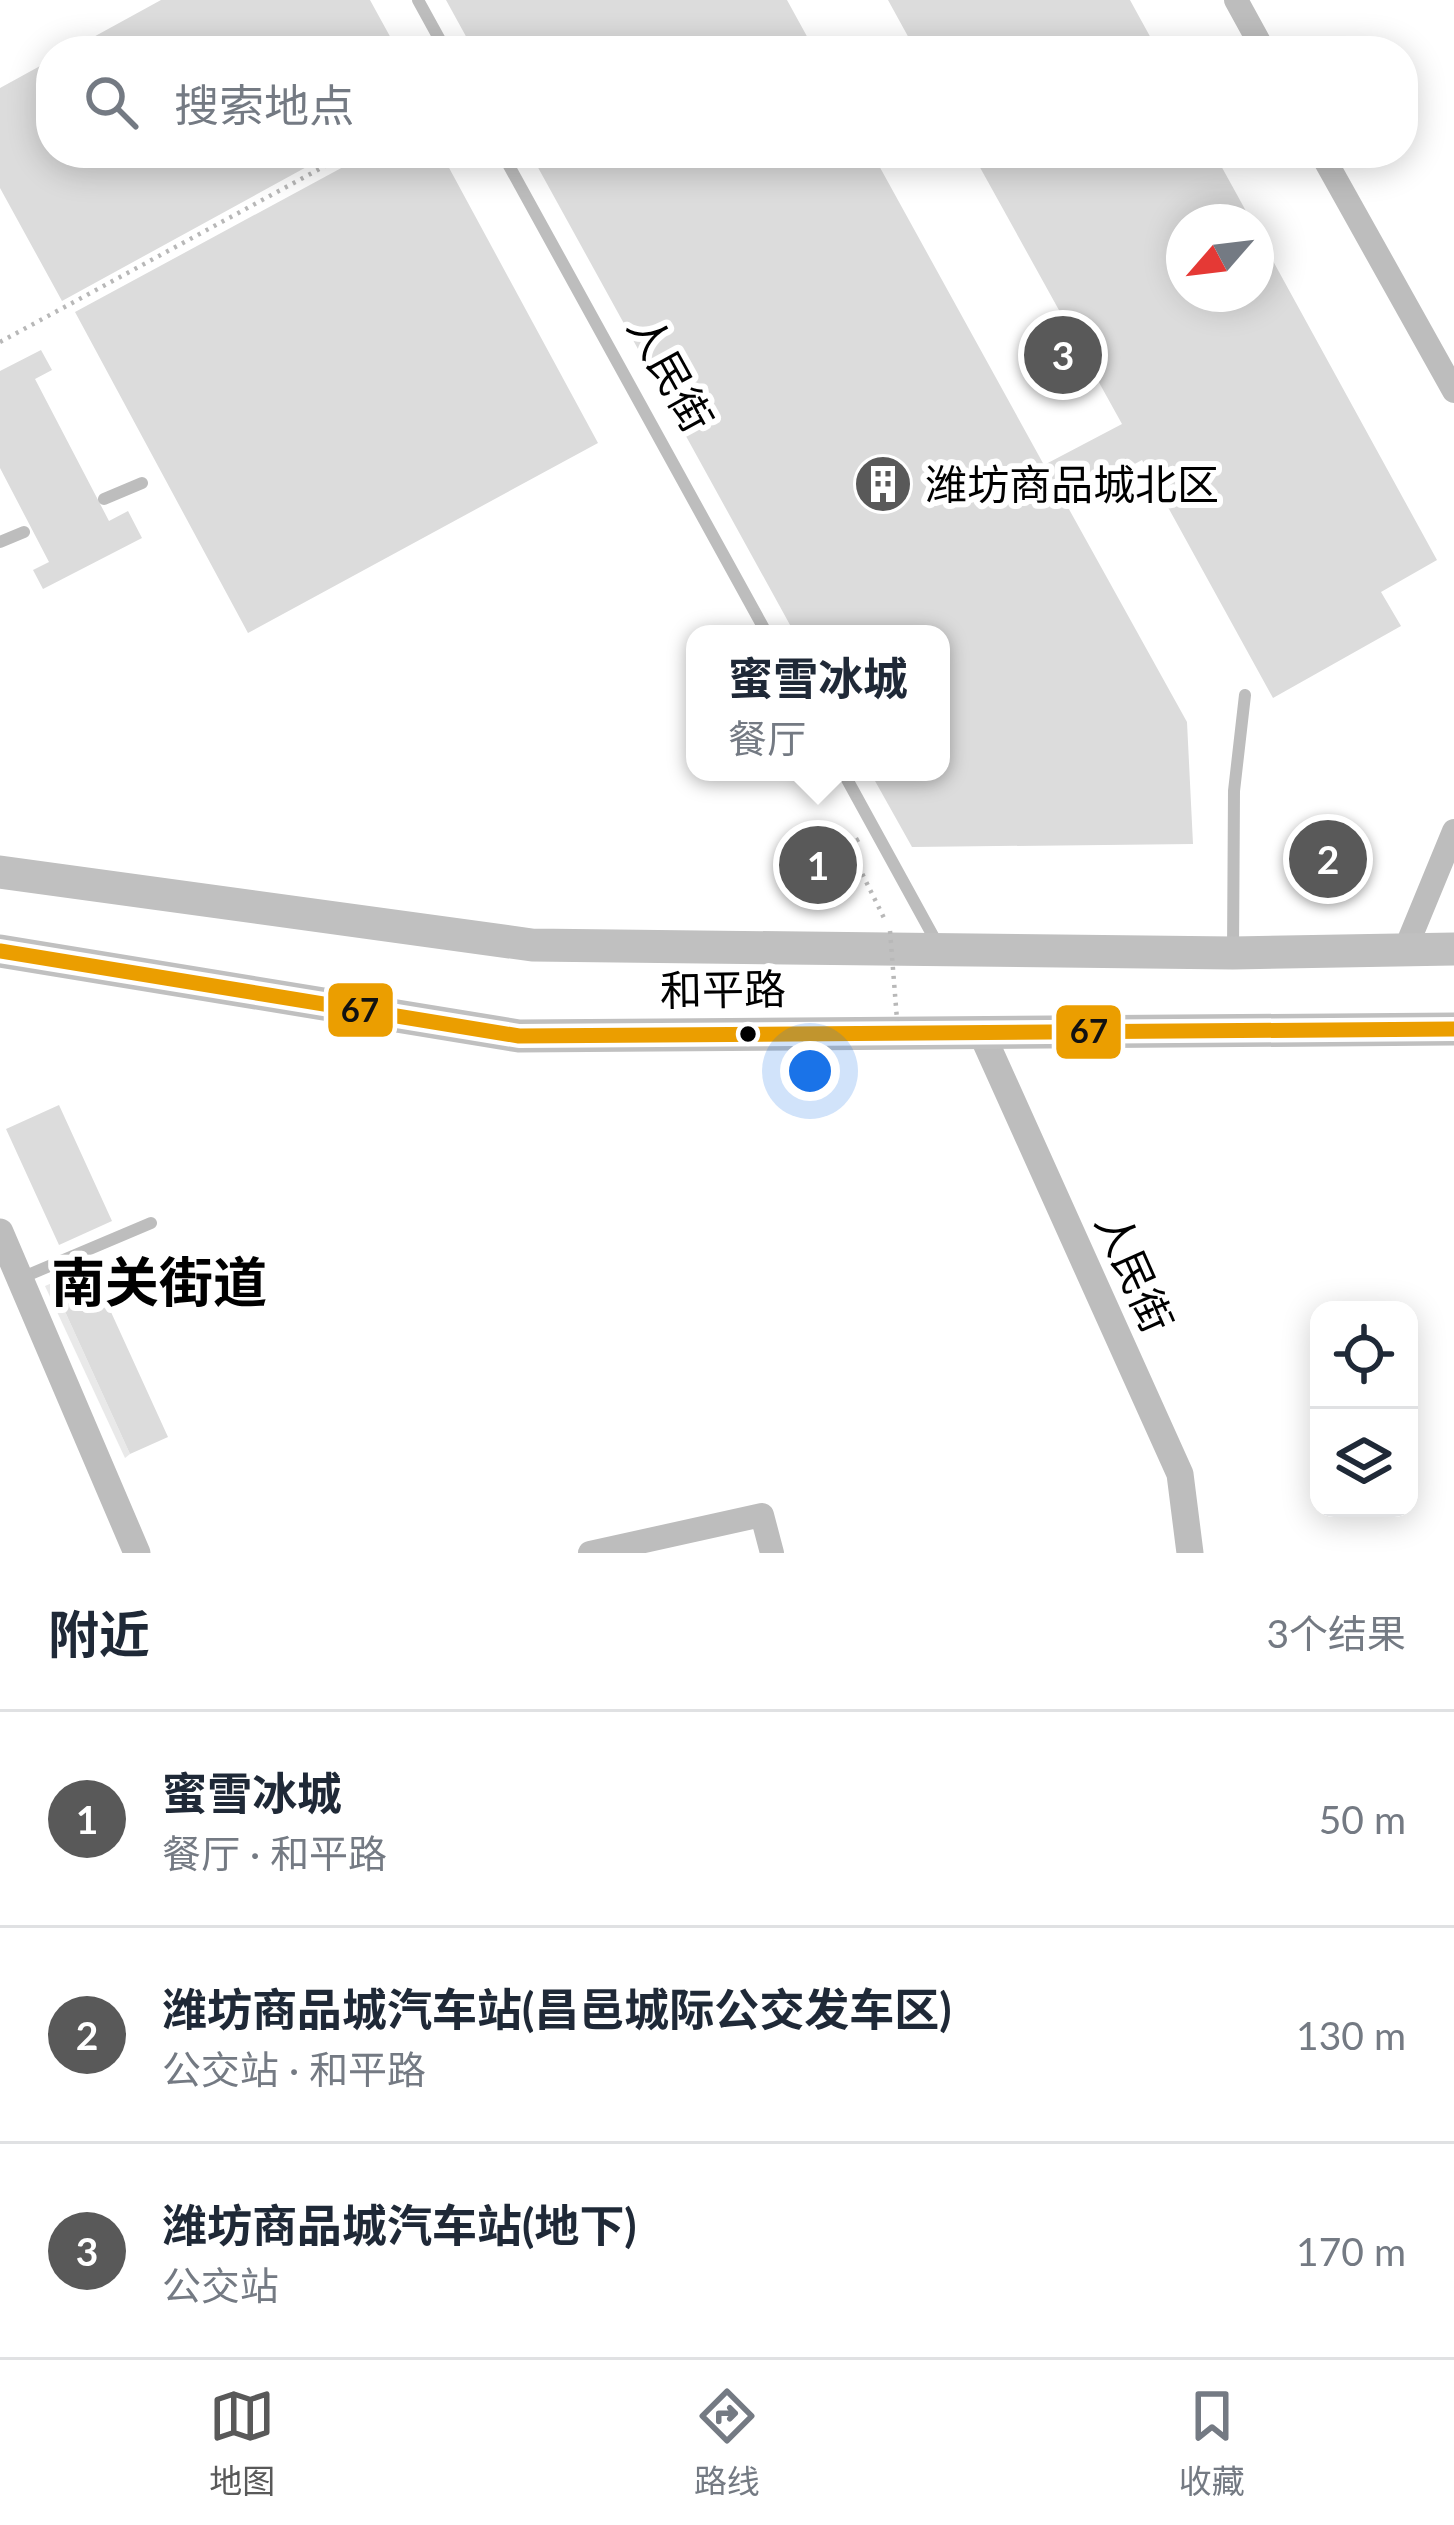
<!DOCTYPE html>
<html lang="zh">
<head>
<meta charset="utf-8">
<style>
	:root { --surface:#fff; --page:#f6f6f7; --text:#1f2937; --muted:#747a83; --line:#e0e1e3; --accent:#595959 }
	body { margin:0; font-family:Lato,"Noto Sans SC",sans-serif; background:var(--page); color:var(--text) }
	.controls { position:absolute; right:36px; bottom:36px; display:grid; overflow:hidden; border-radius:24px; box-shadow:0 6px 30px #0003 }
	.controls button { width:108px; height:108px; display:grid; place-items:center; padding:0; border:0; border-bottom:3px solid var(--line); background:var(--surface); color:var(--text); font:60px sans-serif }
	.compass { position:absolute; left:1166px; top:204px; width:108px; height:108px; border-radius:50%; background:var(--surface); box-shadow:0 6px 30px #0003; rotate:242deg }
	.you { position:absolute; left:810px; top:1071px; width:42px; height:42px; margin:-30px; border:9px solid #fff; border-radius:50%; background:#1a73e8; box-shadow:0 0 0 18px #1a73e833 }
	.badge { display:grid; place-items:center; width:78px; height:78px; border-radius:50%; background:var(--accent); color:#fff; font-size:39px; font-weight:700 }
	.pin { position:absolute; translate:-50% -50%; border:6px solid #fff; box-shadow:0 3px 12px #0006 }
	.popup { position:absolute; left:686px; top:625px; width:264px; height:156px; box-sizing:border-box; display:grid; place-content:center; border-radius:24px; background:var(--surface); filter:drop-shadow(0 3px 9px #0005); font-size:39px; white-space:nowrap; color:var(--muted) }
	.popup b { font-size:45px; color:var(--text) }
	.popup::after { content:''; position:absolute; left:50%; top:100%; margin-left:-24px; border:24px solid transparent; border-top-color:var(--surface) }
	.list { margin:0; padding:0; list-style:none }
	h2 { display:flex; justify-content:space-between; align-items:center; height:156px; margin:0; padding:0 48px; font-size:51px }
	h2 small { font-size:39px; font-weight:400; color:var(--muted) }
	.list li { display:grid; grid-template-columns:78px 1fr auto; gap:36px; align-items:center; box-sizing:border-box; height:216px; padding:0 48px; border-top:3px solid var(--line) }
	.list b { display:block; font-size:45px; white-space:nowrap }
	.list p { margin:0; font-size:39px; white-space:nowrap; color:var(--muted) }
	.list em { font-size:39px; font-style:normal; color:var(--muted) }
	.icon { flex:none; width:66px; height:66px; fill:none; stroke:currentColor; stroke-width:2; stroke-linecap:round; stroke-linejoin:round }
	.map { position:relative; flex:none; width:1454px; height:1553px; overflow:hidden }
	.search { position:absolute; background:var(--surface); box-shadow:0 6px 30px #0003; left:36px; right:36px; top:36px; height:132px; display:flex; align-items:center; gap:30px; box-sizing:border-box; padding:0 42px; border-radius:48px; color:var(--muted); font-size:45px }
	.sheet { height:804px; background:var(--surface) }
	nav { display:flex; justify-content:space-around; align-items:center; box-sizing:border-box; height:168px; border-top:3px solid var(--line); background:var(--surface); font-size:33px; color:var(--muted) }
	nav a { display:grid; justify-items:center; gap:6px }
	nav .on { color:var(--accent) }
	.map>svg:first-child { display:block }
	.green { fill:#e9e9e9 }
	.building { fill:#dcdcdc }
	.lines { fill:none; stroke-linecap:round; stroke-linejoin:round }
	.path { stroke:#b8b8b8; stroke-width:4.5; stroke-dasharray:3 6; stroke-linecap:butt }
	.service { stroke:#bdbdbd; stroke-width:12 }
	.minor { stroke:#bdbdbd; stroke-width:24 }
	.tertiary { stroke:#bdbdbd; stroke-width:27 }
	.secondary { stroke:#c0c0c0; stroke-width:33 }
	.path-bridge { stroke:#b8b8b8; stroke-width:4.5; stroke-dasharray:3 6; stroke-linecap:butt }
	.bus-1-casing { stroke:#fff; stroke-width:24 }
	.bus-1 { stroke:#eb9e00; stroke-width:15 }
	.bus-dot { fill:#000; stroke:#fff; stroke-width:4.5 }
	.labels { text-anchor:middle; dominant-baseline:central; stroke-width:12; stroke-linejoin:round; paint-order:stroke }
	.street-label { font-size:42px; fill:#000; stroke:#fff }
	.poi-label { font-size:42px; fill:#000; stroke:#fff; text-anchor:start }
	.district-label { font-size:54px; font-weight:bold; fill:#000; stroke:#fff }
	.line-badge { stroke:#fff; stroke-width:4.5 }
	.pale-badge-label { font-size:33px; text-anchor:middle; font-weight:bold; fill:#111 }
</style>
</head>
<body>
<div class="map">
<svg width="1454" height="1553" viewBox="0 0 1454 1553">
	<rect width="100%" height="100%" fill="#fff"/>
	<path class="green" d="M52,1283L130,1454L125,1458L45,1286Z"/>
	<path class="building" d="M161,0H370L398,51H68Z
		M446,0H787L815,51H474Z
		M888,0H1130L1158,51H916Z
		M51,60V153H332L62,301L0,188V88Z
		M369,153H441L598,443L248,633L75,312Z
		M530,153H872L1044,465L1122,424L972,153H1214L1252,222H1184V294H1256V230L1437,560L1381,592L1401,626L1273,698L1142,460L1065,502L1187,722L1193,844L912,847L870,772H941V634H795Z
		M41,350L52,370L35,379L109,521L128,511L142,538L43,589L33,570L49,562L0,468V371Z
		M59,1105L112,1221L59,1245L6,1129Z
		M90,1266L168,1437L130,1454L52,1283Z"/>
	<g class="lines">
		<path class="path" d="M0,342L349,153
			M859,839L848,845L885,920"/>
		<path class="service" d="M418,0L446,51
			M502,153L767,634
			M104,499L142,483
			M0,542L24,532
			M843,772L938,945
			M1233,952L1234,791L1245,695
			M21,1278L151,1223"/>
		<path class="minor" d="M1236,0L1264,51
			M1321,153L1454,391
			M1405,950L1454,831
			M590,1553L762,1515L772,1553"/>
		<path class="tertiary" d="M981,1032L1180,1474L1190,1553
			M0,1232L137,1553"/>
		<path class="secondary" d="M0,872L532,945L1233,953L1454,949
			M0,951L519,1036L1454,1029"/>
		<path class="path-bridge" d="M890,931L899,1045"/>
		<g class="bus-1-casing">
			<path id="bus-1" d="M0,951L519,1036L1454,1029"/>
		</g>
		<use href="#bus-1" class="bus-1"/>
	</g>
	<defs>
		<g id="building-disc" transform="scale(3)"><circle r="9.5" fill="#595959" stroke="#fff"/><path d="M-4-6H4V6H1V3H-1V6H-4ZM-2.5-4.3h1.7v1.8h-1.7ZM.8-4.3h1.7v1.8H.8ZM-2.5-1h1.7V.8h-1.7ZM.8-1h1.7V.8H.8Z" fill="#fff"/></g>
	</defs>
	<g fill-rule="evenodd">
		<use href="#building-disc" x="883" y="484"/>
	</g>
	<circle class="bus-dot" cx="748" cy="1034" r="10"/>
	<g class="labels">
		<g class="street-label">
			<text transform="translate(671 373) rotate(61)">人民街</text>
			<text transform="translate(723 989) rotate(-1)">和平路</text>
			<text transform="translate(1135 1272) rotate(66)">人民街</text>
		</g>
		<g class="poi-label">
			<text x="925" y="484">潍坊商品城北区</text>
		</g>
		<g class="district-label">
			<text x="159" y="1281">南关街道</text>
		</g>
	</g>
	<g class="line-badge">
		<rect x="326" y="981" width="69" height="58" rx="12" fill="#eb9e00"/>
		<rect x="1054" y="1003" width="69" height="58" rx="12" fill="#eb9e00"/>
	</g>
	<g class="pale-badge-label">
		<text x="360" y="1022">67</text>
		<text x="1089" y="1043">67</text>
	</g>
</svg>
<div class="controls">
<button><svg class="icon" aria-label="locate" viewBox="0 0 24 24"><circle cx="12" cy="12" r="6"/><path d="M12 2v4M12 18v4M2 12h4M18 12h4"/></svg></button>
<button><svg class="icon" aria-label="layers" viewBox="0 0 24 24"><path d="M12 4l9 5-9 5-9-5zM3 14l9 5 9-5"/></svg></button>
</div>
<svg class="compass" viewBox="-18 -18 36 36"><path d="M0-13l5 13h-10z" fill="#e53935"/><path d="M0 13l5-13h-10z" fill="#747a83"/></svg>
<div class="you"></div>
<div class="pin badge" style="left:818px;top:865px">1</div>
<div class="popup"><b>蜜雪冰城</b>餐厅</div>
<div class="pin badge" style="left:1328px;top:859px">2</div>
<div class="pin badge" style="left:1063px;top:355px">3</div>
<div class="search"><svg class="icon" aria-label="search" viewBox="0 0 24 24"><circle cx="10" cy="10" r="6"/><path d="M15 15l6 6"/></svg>搜索地点</div>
</div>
<section class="sheet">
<h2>附近<small>3个结果</small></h2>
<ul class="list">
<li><span class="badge">1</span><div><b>蜜雪冰城</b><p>餐厅 · 和平路</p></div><em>50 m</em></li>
<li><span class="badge">2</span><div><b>潍坊商品城汽车站(昌邑城际公交发车区)</b><p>公交站 · 和平路</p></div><em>130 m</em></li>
<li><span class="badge">3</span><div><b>潍坊商品城汽车站(地下)</b><p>公交站</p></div><em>170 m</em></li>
</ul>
</section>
<nav>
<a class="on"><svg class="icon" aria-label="map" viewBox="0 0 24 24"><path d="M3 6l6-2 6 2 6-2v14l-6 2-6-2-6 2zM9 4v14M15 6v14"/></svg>地图</a>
<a><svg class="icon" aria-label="directions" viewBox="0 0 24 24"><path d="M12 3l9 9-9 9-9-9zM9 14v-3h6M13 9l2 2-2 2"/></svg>路线</a>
<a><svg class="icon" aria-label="saved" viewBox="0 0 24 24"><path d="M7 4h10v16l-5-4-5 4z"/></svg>收藏</a>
</nav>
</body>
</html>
